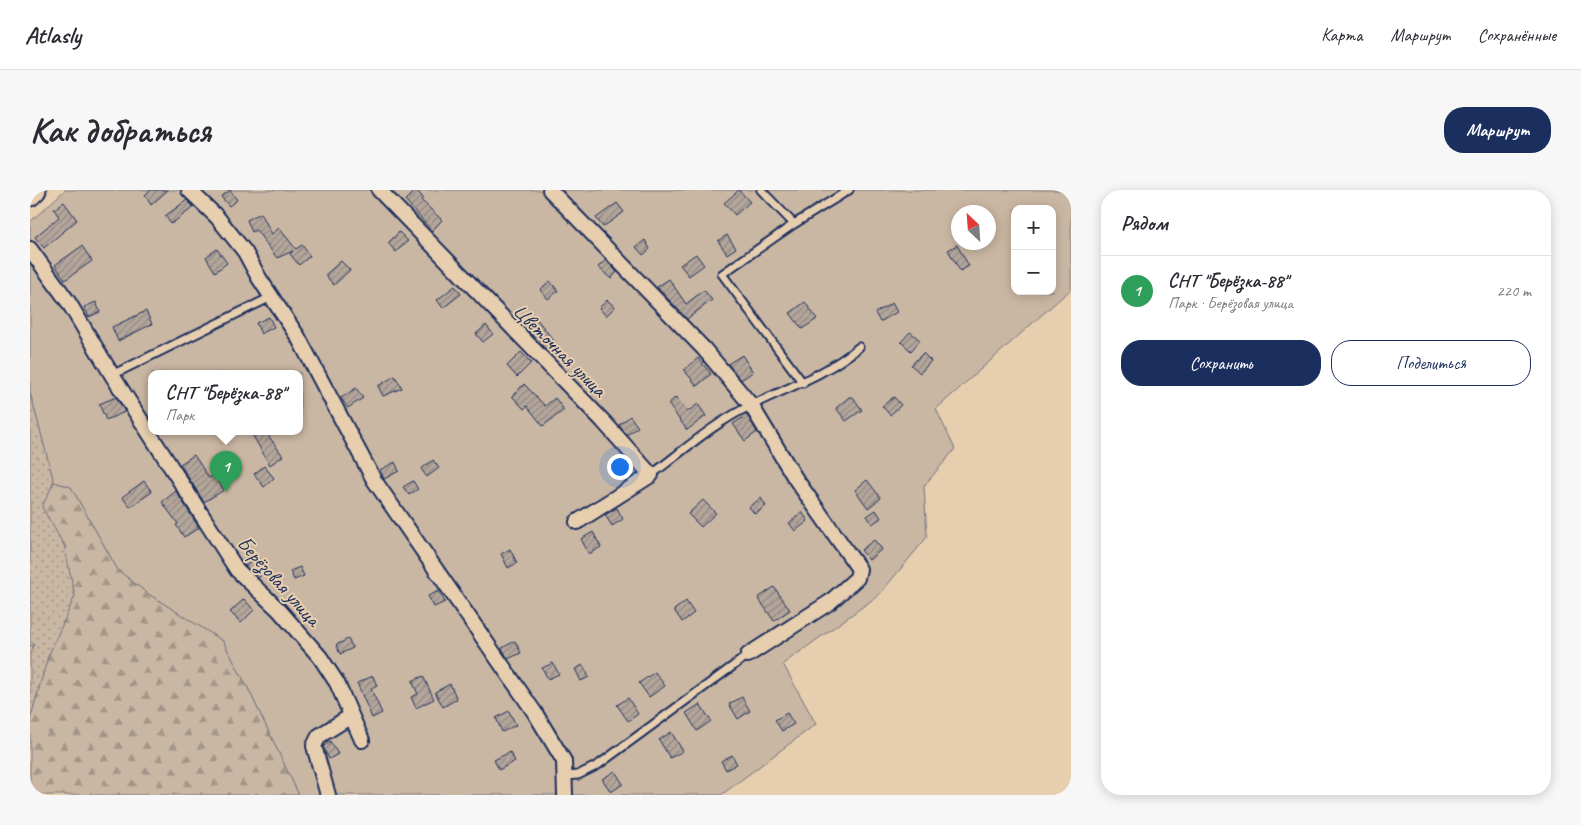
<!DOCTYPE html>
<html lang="ru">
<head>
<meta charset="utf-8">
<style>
	:root { --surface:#fff; --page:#f7f7f7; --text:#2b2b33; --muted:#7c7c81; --line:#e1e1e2; --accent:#1b2f5e }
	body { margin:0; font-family:Caveat,sans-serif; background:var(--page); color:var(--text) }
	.controls { position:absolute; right:15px; top:15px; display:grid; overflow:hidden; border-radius:10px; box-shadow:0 2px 12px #0003 }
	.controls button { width:45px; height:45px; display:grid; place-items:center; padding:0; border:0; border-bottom:1px solid var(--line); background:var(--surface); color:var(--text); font:25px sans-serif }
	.compass { position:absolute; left:921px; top:15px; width:45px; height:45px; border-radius:50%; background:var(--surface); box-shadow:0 2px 12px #0003; rotate:335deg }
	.you { position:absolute; left:589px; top:276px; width:18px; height:18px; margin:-12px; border:4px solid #fff; border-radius:50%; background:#1a73e8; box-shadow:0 0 0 8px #1a73e833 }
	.badge { display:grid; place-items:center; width:32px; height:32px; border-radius:50%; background:var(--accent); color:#fff; font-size:16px; font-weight:700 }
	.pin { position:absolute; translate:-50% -41px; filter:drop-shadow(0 1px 2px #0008) }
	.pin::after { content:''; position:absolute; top:26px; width:18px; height:15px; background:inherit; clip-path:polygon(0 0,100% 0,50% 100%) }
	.popup { position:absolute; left:118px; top:180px; width:155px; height:65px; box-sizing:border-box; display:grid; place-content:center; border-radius:10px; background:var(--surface); filter:drop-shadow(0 1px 4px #0005); font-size:16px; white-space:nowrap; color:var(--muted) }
	.popup b { font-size:19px; color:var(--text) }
	.popup::after { content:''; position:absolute; left:50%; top:100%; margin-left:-10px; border:10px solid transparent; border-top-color:var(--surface) }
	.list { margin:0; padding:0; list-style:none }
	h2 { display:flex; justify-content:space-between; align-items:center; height:65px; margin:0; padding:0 20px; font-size:21px }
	h2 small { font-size:16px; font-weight:400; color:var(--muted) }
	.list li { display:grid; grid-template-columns:32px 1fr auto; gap:15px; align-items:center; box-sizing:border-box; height:70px; padding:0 20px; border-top:1px solid var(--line) }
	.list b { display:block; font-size:19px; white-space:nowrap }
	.list p { margin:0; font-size:16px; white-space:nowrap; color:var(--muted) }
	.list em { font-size:16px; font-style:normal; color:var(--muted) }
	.actions { display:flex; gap:10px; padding:15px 20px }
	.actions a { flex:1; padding:11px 0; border:1px solid var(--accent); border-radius:20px; text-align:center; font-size:18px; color:var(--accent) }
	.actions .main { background:var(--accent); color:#fff }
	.map { position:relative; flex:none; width:1041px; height:605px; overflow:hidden; border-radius:20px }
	header { display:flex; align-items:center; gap:30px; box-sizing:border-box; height:70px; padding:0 25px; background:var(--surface); border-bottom:1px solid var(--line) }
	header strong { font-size:24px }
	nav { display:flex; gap:28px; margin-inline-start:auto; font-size:18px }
	.intro { display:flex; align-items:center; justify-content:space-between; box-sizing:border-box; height:120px; padding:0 30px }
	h1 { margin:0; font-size:35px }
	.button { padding:12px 22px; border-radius:20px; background:var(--accent); color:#fff; font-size:18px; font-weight:700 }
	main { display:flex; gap:30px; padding:0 30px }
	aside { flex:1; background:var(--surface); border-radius:20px; box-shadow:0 2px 12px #0003 }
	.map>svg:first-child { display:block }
	.grass { fill:url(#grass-dots); stroke:#727380 }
	.forest { fill:url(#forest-firs); stroke:#727380 }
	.garden { fill:#cab7a3; stroke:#727380; fill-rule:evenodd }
	.building { fill:url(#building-hatch); stroke:#1b2f5e }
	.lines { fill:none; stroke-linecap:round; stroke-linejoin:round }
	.service-casing { stroke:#1b2f5e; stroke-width:11 }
	.minor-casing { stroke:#1b2f5e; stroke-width:18 }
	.primary-casing { stroke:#1b2f5e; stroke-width:25 }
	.service { stroke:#e7ceaf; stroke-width:7 }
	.minor { stroke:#e7ceaf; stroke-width:14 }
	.primary { stroke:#e7ceaf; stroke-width:21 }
	.labels { text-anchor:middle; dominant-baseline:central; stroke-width:4; stroke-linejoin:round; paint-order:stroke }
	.street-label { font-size:21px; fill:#1b2f5e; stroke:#e7ceaf }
</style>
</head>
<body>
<header>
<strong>Atlasly</strong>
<nav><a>Карта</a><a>Маршрут</a><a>Сохранённые</a></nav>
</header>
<div class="intro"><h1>Как добраться</h1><a class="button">Маршрут</a></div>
<main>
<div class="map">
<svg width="1041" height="605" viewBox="0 0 1041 605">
	<defs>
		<pattern id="grass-dots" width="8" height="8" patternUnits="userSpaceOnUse" patternTransform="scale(1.25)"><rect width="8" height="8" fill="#cab7a3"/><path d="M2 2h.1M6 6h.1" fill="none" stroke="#a39588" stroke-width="1.8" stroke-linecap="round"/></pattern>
		<pattern id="forest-firs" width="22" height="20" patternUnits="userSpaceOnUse" patternTransform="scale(1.25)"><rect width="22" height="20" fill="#cab7a3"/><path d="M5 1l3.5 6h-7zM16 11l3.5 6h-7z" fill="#a39588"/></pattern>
		<pattern id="building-hatch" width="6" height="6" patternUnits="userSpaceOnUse" patternTransform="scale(1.25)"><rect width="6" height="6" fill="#b4a69b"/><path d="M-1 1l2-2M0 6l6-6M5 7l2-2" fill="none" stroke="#928882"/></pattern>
	</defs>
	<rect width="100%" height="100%" fill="#e7ceaf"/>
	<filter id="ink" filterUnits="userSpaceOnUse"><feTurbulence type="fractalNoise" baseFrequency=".02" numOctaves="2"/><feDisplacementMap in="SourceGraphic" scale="10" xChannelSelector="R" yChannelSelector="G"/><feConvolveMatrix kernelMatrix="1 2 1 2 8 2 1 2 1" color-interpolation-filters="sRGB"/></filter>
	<g filter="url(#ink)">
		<path class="grass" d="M0,202L24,292L12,317L34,354L45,406L18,467L0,530V463L4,454L0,457Z"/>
		<path class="forest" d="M24,292L41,297L88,380L117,403L193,451L218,498L269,605H0V530L18,467L45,406L34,355L12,317Z"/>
		<path class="garden" d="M35,0H1041V99L906,219L925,259L894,296L897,347L849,405L753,474L786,534L691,605H269L218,498L193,451L117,403L88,380L41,297L24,292L0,202V32ZM985,19H1022V101H985ZM928,22H958V52H928ZM122,183H270V241H122Z"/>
		<path class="building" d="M121,0H138L121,15L115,5Z
			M200,0L207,10L199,16L191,7Z
			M387,0L393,8L391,10L412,30L402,41L375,10Z
			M709,0L720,12L705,25L694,13Z
			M157,10L164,17L141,34L135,26Z
			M34,12L47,30L14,58L5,47L29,27L24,19Z
			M587,13L594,22L573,37L566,28Z
			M231,23L242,44L249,38L266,59L272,55L280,66L269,75L260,64L263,61L247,68L226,40L222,42L217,30Z
			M369,42L378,51L366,62L358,53Z
			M697,45L706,58L697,64L688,51Z
			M615,50L620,59L613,65L606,57Z
			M927,55L939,76L930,81L918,60Z
			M52,56L62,71L35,90L25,75Z
			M187,59L197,73L185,82L176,67Z
			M666,64L674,75L659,86L650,75Z
			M576,70L587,82L581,89L568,77Z
			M311,71L320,80L304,95L295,85Z
			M639,89L656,114L674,100L682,110L657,129L627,97Z
			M520,91L528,101L518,109L510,100Z
			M425,96L431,104L413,118L407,110Z
			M577,110L585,117L576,126L569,118Z
			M66,112L70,122L59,127L54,117Z
			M775,112L787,129L772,139L760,123Z
			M862,113L867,122L850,132L845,123Z
			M116,121L122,134L88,151L82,137Z
			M239,127L244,137L231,144L226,133Z
			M506,128L528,156L519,163L496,138Z
			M456,135L463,144L453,152L446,144Z
			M880,142L890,150L881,161L871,152Z
			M491,162L501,173L487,187L477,176Z
			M893,163L901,171L890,183L881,175Z
			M712,165L723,182L711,190L698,174Z
			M668,168L681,184L667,196L654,180Z
			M365,186L372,198L353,206L348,196Z
			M494,194L515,216L525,208L534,220L513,236L497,216L494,219L482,206Z
			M326,198L333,208L318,218L311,208Z
			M86,207L95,222L76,230L69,214Z
			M646,207L657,222L668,214L676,226L657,240L638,214Z
			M819,207H823L832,220L816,231L806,218Z
			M864,207L871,215L860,225L852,216Z
			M717,225L727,242L715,251L703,234Z
			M600,226L608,237L597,245L589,235Z
			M220,241H235L253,266L240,275Z
			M164,265L179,288L185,285L194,300L174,312L150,274Z
			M403,270L409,278L397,287L391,279Z
			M365,272L369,281L354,289L350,280Z
			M234,276L244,288L234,297L224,284Z
			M837,290L851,308L838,318L825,300Z
			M114,291L122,302L100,317L92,307Z
			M383,291L388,299L379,305L373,297Z
			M146,301L169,338L154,347L146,335L148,334L132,312Z
			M731,308L736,316L725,324L719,317Z
			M673,310L686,323L671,337L658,324Z
			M587,318L593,329L582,336L575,325Z
			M846,320L851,328L842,334L837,326Z
			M772,322L778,331L765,341L759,333Z
			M563,342L571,357L559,364L551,349Z
			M844,350L852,359L839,370L831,360Z
			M480,359L487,373L478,378L471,364Z
			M227,367L237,381L228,388L215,376Z
			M270,377L274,386L264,390L260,381Z
			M744,397L760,420L744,431L728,408Z
			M409,401L415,412L404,417L398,406Z
			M214,409L224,420L211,433L200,422Z
			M656,411L664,423L652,432L644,420Z
			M318,449L323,458L310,464L306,455Z
			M485,451L491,463L478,469L472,458Z
			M523,473L529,484L518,489L512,478Z
			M553,475L559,487L551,491L545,479Z
			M625,482L635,496L619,507L609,493Z
			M343,486L347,496L341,499L352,523L342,528L327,493Z
			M393,486L404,509L386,518L381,507L388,504L382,491Z
			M420,494L427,509L413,517L405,502Z
			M712,507L720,521L708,529L699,514Z
			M598,508L608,524L598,531L587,515Z
			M670,514L681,531L667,541L656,523Z
			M479,521L486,535L472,542L466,528Z
			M757,523L764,534L752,541L745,530Z
			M641,542L653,561L640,568L629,550Z
			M300,551L308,564L299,569L293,557Z
			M480,562L485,571L469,580L464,570Z
			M702,565L707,574L696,580L691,571Z
			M585,581L593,594L581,602L572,589Z"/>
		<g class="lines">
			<g class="service-casing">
				<path id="service" d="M731,0L764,34
					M82,185L241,107
					M773,193L692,84L764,34L819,0
					M621,285C653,261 685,232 722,215C759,197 797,184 829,157
					M536,586L548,585L568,575L718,465"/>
			</g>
			<g class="minor-casing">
				<path id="minor" d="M159,0L187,27L215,62L229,88L268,147L344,290L505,523L534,571L535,605
					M349,0L573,231L621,285L547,332
					M520,0L674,159L721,215L765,288L829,379L827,388L800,412L718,465
					M0,59L39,113L82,185L207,380L249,420L290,467L307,493L332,550
					M298,605L284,556L289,546L321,526"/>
			</g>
			<g class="primary-casing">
				<path id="primary" d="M0,5L5,0"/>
			</g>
			<use href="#service" class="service"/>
			<use href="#minor" class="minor"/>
			<use href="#primary" class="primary"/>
		</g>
	</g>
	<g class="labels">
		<g class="street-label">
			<text transform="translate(530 160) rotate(45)">Цветочная улица</text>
			<text transform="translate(249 391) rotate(48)">Берёзовая улица</text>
		</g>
	</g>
</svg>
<div class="controls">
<button>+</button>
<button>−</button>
</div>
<svg class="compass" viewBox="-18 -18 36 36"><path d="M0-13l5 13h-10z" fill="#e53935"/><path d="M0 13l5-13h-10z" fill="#7c7c81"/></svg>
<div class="you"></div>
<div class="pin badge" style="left:196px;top:302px;background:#2e9e5b">1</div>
<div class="popup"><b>СНТ &quot;Берёзка-88&quot;</b>Парк</div>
</div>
<aside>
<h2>Рядом<small></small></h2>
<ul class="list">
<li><span class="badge" style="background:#2e9e5b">1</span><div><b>СНТ &quot;Берёзка-88&quot;</b><p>Парк · Берёзовая улица</p></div><em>220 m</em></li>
</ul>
<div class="actions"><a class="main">Сохранить</a><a>Поделиться</a></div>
</aside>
</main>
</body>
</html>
